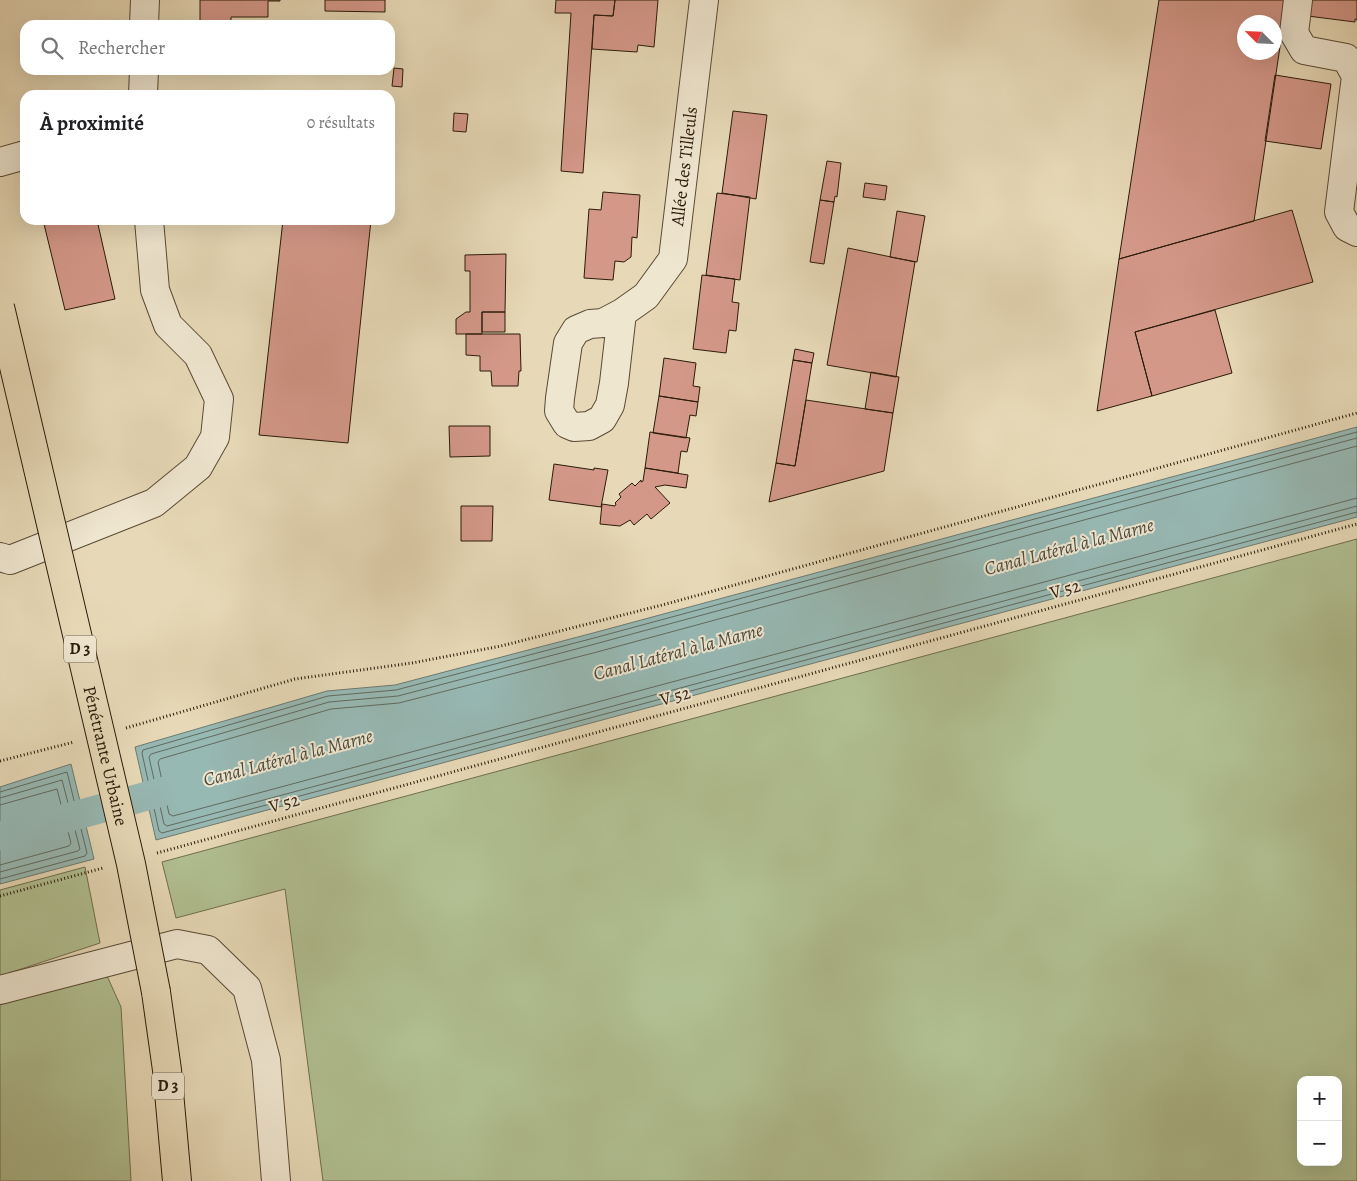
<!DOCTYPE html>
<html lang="fr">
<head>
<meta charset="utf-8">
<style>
	:root { --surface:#fff; --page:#f6f6f6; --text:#202124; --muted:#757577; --line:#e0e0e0 }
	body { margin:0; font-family:Alegreya,serif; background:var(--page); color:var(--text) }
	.controls { position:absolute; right:15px; bottom:15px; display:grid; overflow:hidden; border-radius:10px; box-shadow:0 5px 20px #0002 }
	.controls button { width:45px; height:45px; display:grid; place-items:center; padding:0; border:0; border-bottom:1px solid var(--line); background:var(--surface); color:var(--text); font:25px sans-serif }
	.compass { position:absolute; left:1237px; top:15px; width:45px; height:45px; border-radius:50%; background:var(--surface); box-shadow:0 5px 20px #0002; rotate:294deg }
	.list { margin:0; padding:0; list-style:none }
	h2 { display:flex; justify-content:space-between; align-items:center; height:65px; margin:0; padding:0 20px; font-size:21px }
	h2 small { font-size:16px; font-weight:400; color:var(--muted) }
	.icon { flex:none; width:28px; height:28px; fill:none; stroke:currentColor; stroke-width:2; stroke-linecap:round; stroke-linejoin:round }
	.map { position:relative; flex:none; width:1357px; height:1181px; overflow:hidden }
	.search { position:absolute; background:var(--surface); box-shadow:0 5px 20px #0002; left:20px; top:20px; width:375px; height:55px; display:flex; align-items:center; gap:12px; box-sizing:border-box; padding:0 18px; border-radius:15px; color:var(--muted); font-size:19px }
	.panel { position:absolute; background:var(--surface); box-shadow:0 5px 20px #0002; left:20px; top:90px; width:375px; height:135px; border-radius:15px }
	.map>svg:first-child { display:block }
	.green { fill:#b1c092; stroke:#6e6e4e; fill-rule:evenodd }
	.water { fill:#97b9b4; stroke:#6c7a70 }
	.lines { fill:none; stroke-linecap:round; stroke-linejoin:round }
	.shore { stroke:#616a5f; stroke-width:1 }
	.canal { stroke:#97b9b4; stroke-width:29 }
	.building { fill:#d49889; stroke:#2b1b0a; fill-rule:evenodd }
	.minor-casing { stroke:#5a4a35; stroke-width:30 }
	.major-casing { stroke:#2b1b0a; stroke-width:30 }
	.path { stroke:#2b1b0a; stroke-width:3; stroke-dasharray:1 2.5; stroke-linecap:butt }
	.minor { stroke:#efe6d0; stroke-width:28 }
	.major { stroke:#e7d9b7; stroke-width:28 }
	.major-bridge-casing { stroke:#2b1b0a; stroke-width:30; stroke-linecap:butt }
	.major-bridge { stroke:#e7d9b7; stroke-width:28 }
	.labels { text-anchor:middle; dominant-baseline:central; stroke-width:4; stroke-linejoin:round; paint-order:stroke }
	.shield { fill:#efe6d0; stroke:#665845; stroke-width:1 }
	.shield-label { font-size:16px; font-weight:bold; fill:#2b1b0a }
	.street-label { font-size:18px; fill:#2b1b0a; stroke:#efe6d0 }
	.water-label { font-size:19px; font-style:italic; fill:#4b4a3d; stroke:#efe6d0 }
</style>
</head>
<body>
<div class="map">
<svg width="1357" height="1181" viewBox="0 0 1357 1181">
	<rect width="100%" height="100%" fill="#e7d9b7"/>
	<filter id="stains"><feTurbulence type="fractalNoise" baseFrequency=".004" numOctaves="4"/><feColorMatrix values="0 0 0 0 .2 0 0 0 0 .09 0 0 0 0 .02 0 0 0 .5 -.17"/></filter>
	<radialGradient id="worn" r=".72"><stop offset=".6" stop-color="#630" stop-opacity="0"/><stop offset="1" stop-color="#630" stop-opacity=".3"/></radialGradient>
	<path class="green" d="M1357,539V1181H323L285,889L176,918L162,862ZM1301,1080H1338V1162H1301Z
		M85,867L100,943L0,976V890Z
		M103,967L121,1007L131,1181H0V996Z"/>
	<path class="water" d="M1357,427V517L156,840L135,747L327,691L395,685L593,633Z
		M71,764L94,859L0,884V787Z"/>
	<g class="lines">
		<path class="shore" d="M1357,432L594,638L396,690L328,696L143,750L142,753L159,831L162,833L1357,512
			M1357,438L595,644L398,696L329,702L151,754L149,757L164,824L167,826L1357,506
			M1357,446L597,652L399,703L331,709L160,759L158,762L169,814L173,816L1357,498
			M0,792L67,772L87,853L85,856L0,879
			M0,798L62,780L80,849L78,851L0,872
			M0,805L57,789L71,843L69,846L0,865"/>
		<path class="canal" d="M0,836L184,786"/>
	</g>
	<path class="building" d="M200,0H280V1H268V17H231V25H200Z
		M325,0H385V12L325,11Z
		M556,0H615L613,16L594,15L583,173L561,171L571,13H555Z
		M615,0H658L654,47L638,45L637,52L592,49L594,15L613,16Z
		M1159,0H1287L1254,221L1119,259ZM1244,22H1274V52H1244Z
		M1310,0H1357V20L1355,19V22L1308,16Z
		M394,68L403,69L402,87L392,86Z
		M1275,75L1331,84L1321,149L1265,141Z
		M733,111L767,115L756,199L722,193Z
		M454,113L468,114L466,132L453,131Z
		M827,161L841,163L837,197L835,196L834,202L820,200Z
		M865,183L887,186L885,200L863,197Z
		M603,192L640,195L637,238L632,237L631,257L624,262L615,261L613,280L584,278L589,209L601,210Z
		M717,193L750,197L740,280L706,275Z
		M820,200L834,202L824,264L810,262Z
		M1292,210L1313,282L1135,332L1152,396L1097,411L1119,259Z
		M897,211L925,216L917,262L890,257Z
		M43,220H97L115,299L65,310Z
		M283,220H371L348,443L259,435Z
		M848,248L915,262L896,377L827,365Z
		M506,254L505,312H482V334H456V319L466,312H470V271H465V255Z
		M702,275L735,279L732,302L739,303L736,331L729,330L726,353L693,349Z
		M1215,310L1232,373L1152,396L1135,332Z
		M482,312H505V332H482Z
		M466,334H520L521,371H519L518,386H492L491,371H480V356L466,355Z
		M795,349L814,353L812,363L793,360Z
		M664,358L696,363L693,386L700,387L698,402L659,396Z
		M793,360L812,363L795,466L776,463Z
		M871,372L899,377L893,413L865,409Z
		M659,396L698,402L696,416L690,415L686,438L653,433Z
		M806,400L893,413L884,471L769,502L776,463L795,466Z
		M449,426H490V456L450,457Z
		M650,432L690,438L687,452L681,451L678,473L645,468Z
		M554,464L594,470V468L608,470L601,507L549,500Z
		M645,468L688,475L686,488L665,485L655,487L670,503L651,519L647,514L634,525L630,520L620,526L600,524L602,504L615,506L616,504L615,503L621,497L619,494L632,483L635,486L641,480V482L643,481Z
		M461,506H493L492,541H461Z"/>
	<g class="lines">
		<g class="minor-casing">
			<g id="minor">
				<path d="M1298,0L1294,33L1304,50L1346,58L1356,76L1339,212L1347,227L1357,232"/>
				<path d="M144,25L145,0"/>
				<path d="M143,95L144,70"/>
				<path d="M0,162L25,155"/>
				<path id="s1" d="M622,313L614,383L610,405L602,419L589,426L574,427L567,424L559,411L560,398L568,343L576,330L590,324L603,323L622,313L646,296L673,259L704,0"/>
				<path d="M0,557L10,560L154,503L198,467L215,437L219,399L198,355L168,325L155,290L149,220"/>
				<path d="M0,990L177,944L208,950L247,988L266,1060L276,1181"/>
			</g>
		</g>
		<g class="major-casing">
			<path id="major" d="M156,992L167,1070L177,1181"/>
		</g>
		<path class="path" d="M126,728L295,679L412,663L501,646L666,604L1357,413
			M0,761L74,742
			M157,853L1357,524
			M0,896L103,868"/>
		<use href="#minor" class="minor"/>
		<use href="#major" class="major"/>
		<g class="major-bridge-casing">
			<g id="major-bridge">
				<path id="s2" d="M0,307L131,864L156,992"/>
			</g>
		</g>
		<use href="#major-bridge" class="major-bridge"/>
	</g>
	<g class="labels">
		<g class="shield">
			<rect x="64" y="635.5" width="32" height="27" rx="4"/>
			<rect x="152" y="1072.5" width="32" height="27" rx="4"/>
		</g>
		<g class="shield-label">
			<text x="80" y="649">D 3</text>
			<text x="168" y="1086">D 3</text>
		</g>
		<g class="street-label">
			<text stroke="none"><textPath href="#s1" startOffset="464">Allée des Tilleuls</textPath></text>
			<text transform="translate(1065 589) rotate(-15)">V 52</text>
			<text transform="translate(675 696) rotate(-15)">V 52</text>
			<text stroke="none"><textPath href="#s2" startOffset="461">Pénétrante Urbaine</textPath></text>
			<text transform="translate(284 803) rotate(-15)">V 52</text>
		</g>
		<g class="water-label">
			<text transform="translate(1069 547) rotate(-15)">Canal Latéral à la Marne</text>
			<text transform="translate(678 652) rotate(-15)">Canal Latéral à la Marne</text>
			<text transform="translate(288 758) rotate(-15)">Canal Latéral à la Marne</text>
		</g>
	</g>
	<rect width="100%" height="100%" filter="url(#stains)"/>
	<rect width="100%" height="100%" fill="url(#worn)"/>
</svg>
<div class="controls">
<button>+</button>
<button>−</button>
</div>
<svg class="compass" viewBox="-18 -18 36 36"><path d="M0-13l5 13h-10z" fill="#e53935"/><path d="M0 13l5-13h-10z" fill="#757577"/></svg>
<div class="search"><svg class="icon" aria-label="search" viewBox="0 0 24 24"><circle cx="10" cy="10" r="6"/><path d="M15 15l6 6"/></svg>Rechercher</div>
<section class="panel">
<h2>À proximité<small>0 résultats</small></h2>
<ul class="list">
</ul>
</section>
</div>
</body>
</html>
